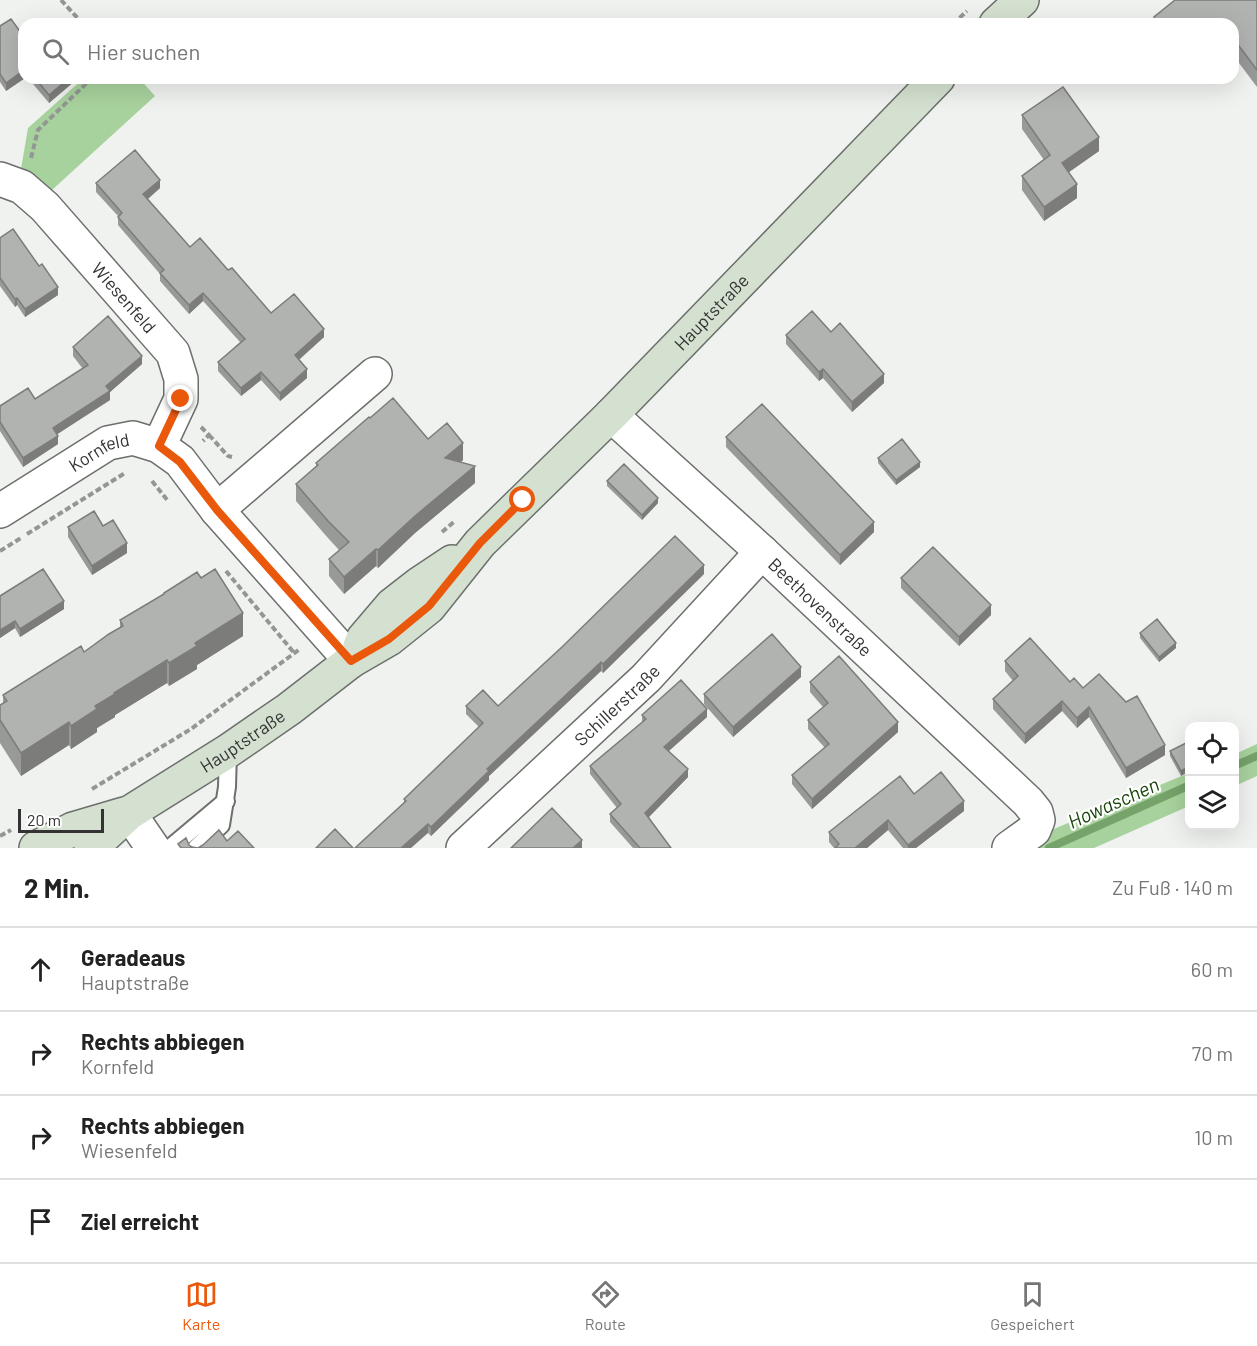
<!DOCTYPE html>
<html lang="de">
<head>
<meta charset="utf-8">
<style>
	:root { --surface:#fff; --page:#f2f2f2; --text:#222; --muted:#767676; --line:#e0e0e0; --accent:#ea580c }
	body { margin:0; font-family:Barlow,sans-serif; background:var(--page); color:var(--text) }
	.controls { position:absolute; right:18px; bottom:18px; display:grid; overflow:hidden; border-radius:12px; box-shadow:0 6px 24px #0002 }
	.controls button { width:54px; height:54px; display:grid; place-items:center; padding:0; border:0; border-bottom:2px solid var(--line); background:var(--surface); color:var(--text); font:30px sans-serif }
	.scale { position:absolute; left:18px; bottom:15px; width:86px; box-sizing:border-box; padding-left:6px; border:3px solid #323332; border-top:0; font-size:16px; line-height:21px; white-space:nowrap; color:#323332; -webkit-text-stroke:4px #fff; paint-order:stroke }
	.stop { position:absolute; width:18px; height:18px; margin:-14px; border:4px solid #ea580c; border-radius:50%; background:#fff }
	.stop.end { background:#ea580c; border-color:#fff; box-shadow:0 2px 6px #0008 }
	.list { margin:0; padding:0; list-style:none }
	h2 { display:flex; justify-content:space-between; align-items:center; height:78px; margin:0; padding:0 24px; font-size:26px }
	h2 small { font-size:20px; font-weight:400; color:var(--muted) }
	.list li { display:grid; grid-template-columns:39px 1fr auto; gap:18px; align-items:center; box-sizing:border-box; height:84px; padding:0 24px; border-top:2px solid var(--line) }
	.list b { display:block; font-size:22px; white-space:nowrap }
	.list p { margin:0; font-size:20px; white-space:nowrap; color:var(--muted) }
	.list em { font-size:20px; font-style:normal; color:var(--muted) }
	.icon { flex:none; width:33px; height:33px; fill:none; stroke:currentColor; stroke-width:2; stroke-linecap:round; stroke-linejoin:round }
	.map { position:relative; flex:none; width:1257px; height:848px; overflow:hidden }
	.search { position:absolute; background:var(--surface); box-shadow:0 6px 24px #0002; left:18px; right:18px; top:18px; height:66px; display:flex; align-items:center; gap:15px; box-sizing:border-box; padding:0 21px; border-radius:18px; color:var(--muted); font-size:22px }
	.sheet { height:414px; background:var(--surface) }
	nav { display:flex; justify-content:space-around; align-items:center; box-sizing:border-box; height:84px; border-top:2px solid var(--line); background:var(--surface); font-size:16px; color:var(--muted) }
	nav a { display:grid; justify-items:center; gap:3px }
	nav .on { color:var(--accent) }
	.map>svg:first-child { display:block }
	.green { fill:#a8d29d }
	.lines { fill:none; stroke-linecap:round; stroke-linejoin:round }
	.stream { stroke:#76a36a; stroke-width:8 }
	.service-casing { stroke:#6d6f6c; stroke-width:20 }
	.minor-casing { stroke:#6d6f6c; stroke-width:36 }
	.secondary-casing { stroke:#6d6f6c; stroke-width:36 }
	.path { stroke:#949694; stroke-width:4; stroke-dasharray:6 3; stroke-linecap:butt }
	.service { stroke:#fff; stroke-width:16 }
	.minor { stroke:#fff; stroke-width:33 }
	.secondary { stroke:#d4e1d0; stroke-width:33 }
	.wall { fill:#989a97 }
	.shaded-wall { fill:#7c7d7b }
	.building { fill:#b1b3b0; stroke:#7c7d7b; stroke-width:1.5 }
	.route { stroke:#ea580c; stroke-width:8 }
	.labels { text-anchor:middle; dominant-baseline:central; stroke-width:4.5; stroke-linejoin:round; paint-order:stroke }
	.street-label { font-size:18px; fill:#323332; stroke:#fff }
	.water-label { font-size:20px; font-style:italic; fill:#184408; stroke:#fff }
</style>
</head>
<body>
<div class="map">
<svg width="1257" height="848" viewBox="0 0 1257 848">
	<rect width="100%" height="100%" fill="#f0f2ef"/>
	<path class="green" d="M84,78H139L155,96L52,190L33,175L21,169L28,128Z
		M1257,744V776L1235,786V754Z
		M1189,773V806L1094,848H1023L1056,828Z"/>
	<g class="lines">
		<path class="stream" d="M1234,766L1257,756
			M1049,848L1190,785"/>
		<g class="service-casing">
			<path id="service" d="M170,848L226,801
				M196,848L221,825L227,787L228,751"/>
		</g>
		<g class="minor-casing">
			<g id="minor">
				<path id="s1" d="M0,179L22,187L45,207L173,353L181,379V399L159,446"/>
				<path id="s2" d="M611,415L762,552L1028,802L1036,812L1038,820L1034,830L1009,848"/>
				<path d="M217,510L375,374"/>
				<path id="s3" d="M0,511L108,443L133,438L159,446L180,461L217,510L351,661"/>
				<path d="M129,813L153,848"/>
				<path id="s4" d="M463,848L646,678L762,552"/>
			</g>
		</g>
		<g class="secondary-casing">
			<g id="secondary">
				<path d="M996,24L1022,0"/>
				<path d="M360,646L363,639L392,605L419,584L452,562"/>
				<path d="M36,848L73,829L124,814"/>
				<path id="s5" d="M91,848L129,813L228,751L289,709L351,661L389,639L429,607L480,543L611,415L938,78"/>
			</g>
		</g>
		<path class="path" d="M61,0L83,24
			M953,24L967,11
			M31,158L38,130L92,78
			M201,427L209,435L203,441
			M209,435L228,456L232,457
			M152,481L168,501
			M442,532L455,521
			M27,534L125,473
			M0,551L21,538
			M226,571L295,654
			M92,789L191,729L300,649
			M0,836L11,830"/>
		<use href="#service" class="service"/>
		<use href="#minor" class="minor"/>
		<use href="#secondary" class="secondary"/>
	</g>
	<path class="wall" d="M1257,0V87L1233,55V24H1154V17Z
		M0,26L25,78L6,91L0,82Z
		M28,78H76V80L49,103Z
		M1022,115L1099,151L1069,172L1077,198L1044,221L1022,190V176L1044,160L1022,129Z
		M96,183L160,188L148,199L190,247L228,270L271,313L324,337L299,360L307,378L280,401L261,380L241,396L218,371V362L240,342L203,301L189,314L160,281V274L118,225V216L96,192Z
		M0,238L39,266L58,295L25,317L17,305L15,307L0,286Z
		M831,332L884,383L852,412L823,378L819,381L786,344V335Z
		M73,347L142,364L110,392V400L57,434L58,444L23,467L0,431V406L35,399L83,369L73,356Z
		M370,418L428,439L463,460L461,462L475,483L415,533L378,568L376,566L344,594L329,576V559L339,550L328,538L296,501V484L316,466V463Z
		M726,437L874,532L840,565L726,447Z
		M878,458L920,467L896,485L878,463Z
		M607,481L658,503L642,520L607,486Z
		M103,526L127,553L92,575L68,537V527Z
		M704,574L603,673L601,671L489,776V780L431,836L428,833L404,803V799L479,727L466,714V706H498Z
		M901,578L991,615L959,646L901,588Z
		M164,593L243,636L197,665V669L169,686L167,683L115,715V717L97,728V732L71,749L69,745L21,776L0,743V705L3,703V695L84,652L120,628V620L164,594Z
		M0,596L64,609L20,637L15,628L0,638Z
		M1140,633L1176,648L1159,662L1140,638Z
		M1005,661L1070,682L1083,688L1165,755L1126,778L1089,717L1077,728L1062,711L1025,744L993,709V699L1013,681L1005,671Z
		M801,677L733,737L704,704V694Z
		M810,682L898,732L812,809L792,784V775L825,748L808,729V720L823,707L810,692Z
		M642,715L707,717L669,751L688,777L649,817L671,848H633L610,822V814L617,808L590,774V766L642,722Z
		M1190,741L1181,776L1170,756V751Z
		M914,794L964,811L916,848H903L888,830L867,848H834L829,842V832Z"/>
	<path class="shaded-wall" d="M24,70L25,78L6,91V83Z
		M69,78H76V80L49,103V95Z
		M1099,137V151L1062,177V163Z
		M160,180V188L143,203V194Z
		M1077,184V198L1044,221V207Z
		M58,287V295L25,317V309Z
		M203,293V301L189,314V305Z
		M17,298V305L15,307V299Z
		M324,329V337L295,363V355Z
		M142,356V364L110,392V400L53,437V428L106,386Z
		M307,369V378L280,401V393Z
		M823,369V378L819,381V372Z
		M261,372V380L241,396V388Z
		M884,374V383L852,412V402Z
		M58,436V444L23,467V458Z
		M463,443V460L445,475V458Z
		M920,462V467L896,485V480Z
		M475,466V483L415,533L378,568V550L415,516Z
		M658,498V503L642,520V515Z
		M874,522V532L840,565V555Z
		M127,543V553L92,575V566Z
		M376,549V566L344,594V577Z
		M704,565V574L603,673V664Z
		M64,601V609L20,637V629Z
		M991,605V615L959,646V637Z
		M243,613V636L197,665V669L169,686V663L195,643Z
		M15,621V628L0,638V630Z
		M1176,643V648L1159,662V657Z
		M167,660V683L115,715V717L97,728V732L71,749V726L95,706L114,693Z
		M601,662V671L489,776V780L431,836V827L487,769Z
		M801,667V677L733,737V727Z
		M1062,701V711L1025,744V734Z
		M1089,707V717L1077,728V718Z
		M707,709V717L664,755V747Z
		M69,722V745L21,776V753Z
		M898,722V732L812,809V799Z
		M1165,745V755L1126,778V768Z
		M1190,766V771L1181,776V771Z
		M688,769V777L645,821V813Z
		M964,801V811L916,848H908V845Z
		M888,820V830L867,848H855Z
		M428,824V833L411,848H401Z
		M582,840V848H573Z"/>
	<path class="building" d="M1175,0H1257V70L1233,38V24H1159L1154,17Z
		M11,19L24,37V70L6,83L0,74V26Z
		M35,78H69L49,95Z
		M1063,87L1099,137L1062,163L1077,184L1044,207L1022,176L1050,155L1022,115Z
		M135,150L160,180L143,194L190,247L200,238L228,270L232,268L271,313L294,294L324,329L295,355L307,369L280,393L261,372L241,388L218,362L245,339L203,293L189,305L160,273L164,270L118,217L122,213L96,183Z
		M13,229L39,266L42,264L58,287L25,309L17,298L15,299L0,278V238Z
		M812,311L831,332L840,323L884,374L852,402L823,369L819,372L786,335Z
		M108,316L142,356L106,386L110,391L53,428L58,436L23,458L0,422V406L28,388L35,399L88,365L73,347Z
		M393,398L428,439L447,423L463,443L445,458L475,466L415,516L378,550L376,549L344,577L329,559L349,542L328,521L296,484L318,465L316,463L369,417L370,418Z
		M762,404L874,522L840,555L726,437Z
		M902,439L920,462L896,480L878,458Z
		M624,464L658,498L642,515L607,481Z
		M94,511L103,526L113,520L127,543L92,566L68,527Z
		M675,536L704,565L603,664L601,662L487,769L489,771L431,827L428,824L401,848H355L406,801L404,799L483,723L466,706L483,690L498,706L562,647Z
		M933,547L991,605L959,637L901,578Z
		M43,569L64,601L20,629L15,621L0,630V596Z
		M215,569L243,613L195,643L197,646L169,663L167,660L114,693L115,694L95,706L97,709L71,726L69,722L21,753L0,720V705L7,701L3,695L81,646L84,652L109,634L123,626L120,620L164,594V593L197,572L201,578Z
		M1157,619L1176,643L1159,657L1140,633Z
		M772,634L801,667L733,727L704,694Z
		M1030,638L1070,682L1074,678L1083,688L1099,674L1126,702L1137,696L1165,745L1126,768L1089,707L1077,718L1062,701L1025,734L993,699L1018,676L1005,661Z
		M839,656L898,722L812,799L792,775L829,744L808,720L828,703L810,682Z
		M681,680L707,709L664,747L688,769L645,813L671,848H640L610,814L621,804L590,766L646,719L642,715Z
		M1190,741V766L1181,771L1170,751Z
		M941,772L964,801L908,845L888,820L855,848H835L839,844L829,832L900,776L914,794Z
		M552,808L582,840L573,848H511Z
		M335,829L353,848H316Z
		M219,830L227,841L238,831L254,848H181L178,844L186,838L189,845L192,847L198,848L203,845Z"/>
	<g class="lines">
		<path class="route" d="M181,399L159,446L180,462L217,510L351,661L389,639L429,606L480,543L523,500"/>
	</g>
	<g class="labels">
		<g class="street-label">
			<text stroke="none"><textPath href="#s1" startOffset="174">Wiesenfeld</textPath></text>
			<text stroke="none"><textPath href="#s5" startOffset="825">Hauptstraße</textPath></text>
			<text stroke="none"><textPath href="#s3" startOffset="116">Kornfeld</textPath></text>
			<text stroke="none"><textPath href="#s2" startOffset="284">Beethovenstraße</textPath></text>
			<text stroke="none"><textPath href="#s4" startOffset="210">Schillerstraße</textPath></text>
			<text stroke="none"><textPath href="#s5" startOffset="186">Hauptstraße</textPath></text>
		</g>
		<g class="water-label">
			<text transform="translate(1113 802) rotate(-24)">Howaschen</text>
		</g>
	</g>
</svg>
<div class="controls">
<button><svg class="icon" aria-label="locate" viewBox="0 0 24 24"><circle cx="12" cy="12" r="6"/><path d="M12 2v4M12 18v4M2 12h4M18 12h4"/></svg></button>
<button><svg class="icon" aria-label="layers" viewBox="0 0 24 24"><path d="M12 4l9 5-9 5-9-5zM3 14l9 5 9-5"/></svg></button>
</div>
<div class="scale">20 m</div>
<div class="stop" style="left:523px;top:500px"></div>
<div class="stop end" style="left:181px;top:399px"></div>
<div class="search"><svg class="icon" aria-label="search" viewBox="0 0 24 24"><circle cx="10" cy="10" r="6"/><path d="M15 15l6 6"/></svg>Hier suchen</div>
</div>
<section class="sheet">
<h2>2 Min.<small>Zu Fuß · 140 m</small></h2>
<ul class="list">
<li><svg class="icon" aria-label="ahead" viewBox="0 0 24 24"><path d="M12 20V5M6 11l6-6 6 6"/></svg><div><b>Geradeaus</b><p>Hauptstraße</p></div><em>60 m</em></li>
<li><svg class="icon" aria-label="right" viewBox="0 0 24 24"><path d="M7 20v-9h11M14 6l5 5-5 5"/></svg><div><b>Rechts abbiegen</b><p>Kornfeld</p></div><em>70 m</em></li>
<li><svg class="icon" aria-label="right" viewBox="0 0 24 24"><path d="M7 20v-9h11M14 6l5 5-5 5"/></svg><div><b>Rechts abbiegen</b><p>Wiesenfeld</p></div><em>10 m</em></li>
<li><svg class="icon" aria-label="arrive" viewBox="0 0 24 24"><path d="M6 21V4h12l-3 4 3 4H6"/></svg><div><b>Ziel erreicht</b></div></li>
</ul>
</section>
<nav>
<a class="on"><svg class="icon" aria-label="map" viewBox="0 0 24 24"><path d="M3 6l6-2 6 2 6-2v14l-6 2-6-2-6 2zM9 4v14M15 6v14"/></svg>Karte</a>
<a><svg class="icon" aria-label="directions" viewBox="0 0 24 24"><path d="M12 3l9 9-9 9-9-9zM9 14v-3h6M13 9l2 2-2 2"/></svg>Route</a>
<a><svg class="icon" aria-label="saved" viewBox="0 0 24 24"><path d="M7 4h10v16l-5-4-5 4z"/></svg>Gespeichert</a>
</nav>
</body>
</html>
